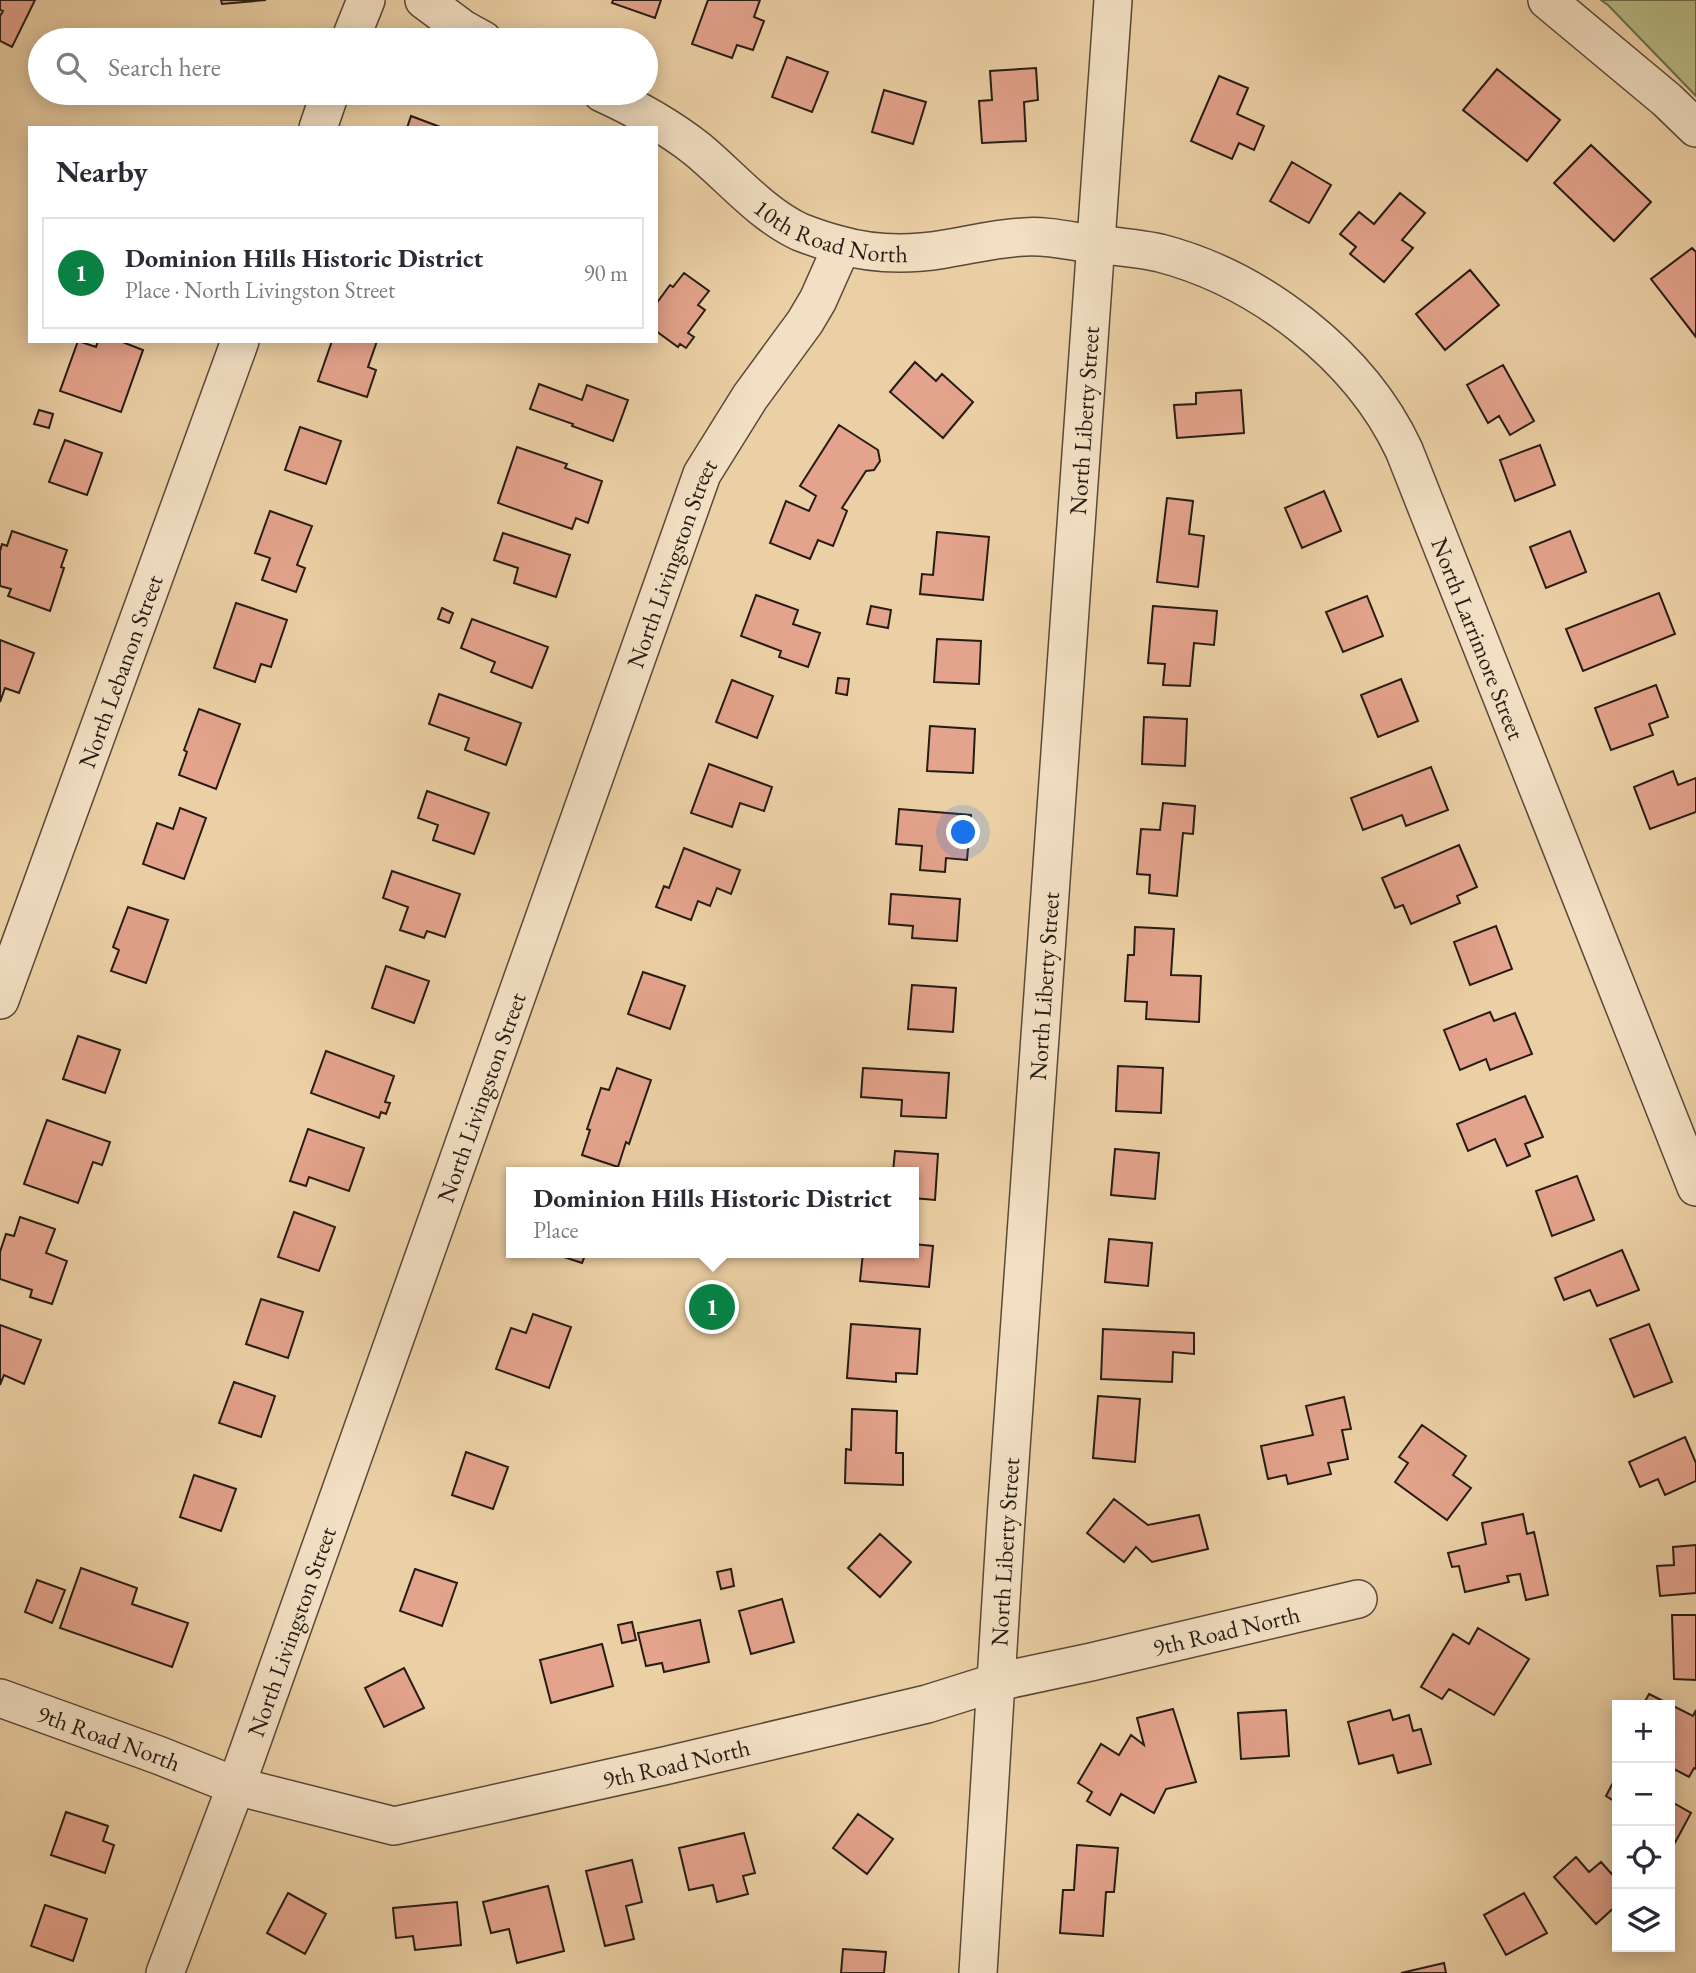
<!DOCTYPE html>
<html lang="en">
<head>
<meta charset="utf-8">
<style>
	:root { --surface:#fff; --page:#f7f7f7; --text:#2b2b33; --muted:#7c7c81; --line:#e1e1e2; --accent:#0b8043 }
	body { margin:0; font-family:"EB Garamond",serif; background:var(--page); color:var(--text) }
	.controls { position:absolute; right:21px; bottom:21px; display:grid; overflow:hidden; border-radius:0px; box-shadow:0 4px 18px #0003 }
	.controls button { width:63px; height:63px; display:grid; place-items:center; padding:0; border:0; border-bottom:2px solid var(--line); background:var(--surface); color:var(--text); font:35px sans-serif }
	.you { position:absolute; left:964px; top:833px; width:24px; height:24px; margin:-18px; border:5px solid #fff; border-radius:50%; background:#1a73e8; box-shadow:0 0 0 10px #1a73e833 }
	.badge { display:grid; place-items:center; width:46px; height:46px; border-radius:50%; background:var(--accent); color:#fff; font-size:23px; font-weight:700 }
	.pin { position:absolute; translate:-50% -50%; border:4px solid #fff; box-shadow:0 2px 7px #0006 }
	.popup { position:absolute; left:506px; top:1167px; width:413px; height:91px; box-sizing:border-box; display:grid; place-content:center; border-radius:0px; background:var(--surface); filter:drop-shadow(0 2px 5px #0005); font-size:23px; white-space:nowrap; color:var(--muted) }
	.popup b { font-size:26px; color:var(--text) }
	.popup::after { content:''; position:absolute; left:50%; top:100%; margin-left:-14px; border:14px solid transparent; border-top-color:var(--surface) }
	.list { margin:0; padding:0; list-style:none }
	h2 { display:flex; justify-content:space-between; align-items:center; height:91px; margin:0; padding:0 28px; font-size:30px }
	h2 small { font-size:23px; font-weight:400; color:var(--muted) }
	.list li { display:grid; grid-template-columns:46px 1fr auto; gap:21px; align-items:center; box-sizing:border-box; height:112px; margin:0 14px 14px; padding:0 14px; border:2px solid var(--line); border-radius:0px }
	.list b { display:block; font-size:26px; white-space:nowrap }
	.list p { margin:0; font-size:23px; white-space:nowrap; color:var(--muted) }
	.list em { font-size:23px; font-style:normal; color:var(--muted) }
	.icon { flex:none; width:38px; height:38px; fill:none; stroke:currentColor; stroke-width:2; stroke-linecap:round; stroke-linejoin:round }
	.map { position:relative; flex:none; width:1696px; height:1973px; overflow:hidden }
	.search { position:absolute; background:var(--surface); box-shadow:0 4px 18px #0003; left:28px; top:28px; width:630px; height:77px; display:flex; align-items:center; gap:18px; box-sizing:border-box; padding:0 24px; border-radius:38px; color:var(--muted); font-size:26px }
	.panel { position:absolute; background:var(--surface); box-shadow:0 4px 18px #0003; left:28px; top:126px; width:630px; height:217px; border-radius:0px }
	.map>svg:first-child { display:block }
	.green { fill:#b8bb86; stroke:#6f6c4d; stroke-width:2 }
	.building { fill:#e4a38c; stroke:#261c14; stroke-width:2 }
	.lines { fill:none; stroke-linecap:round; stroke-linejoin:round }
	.minor-casing { stroke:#584938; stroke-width:40 }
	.minor { stroke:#f3e0c4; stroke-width:37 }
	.labels { text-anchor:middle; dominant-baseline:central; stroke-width:6; stroke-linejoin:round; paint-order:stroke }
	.street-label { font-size:24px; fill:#261c14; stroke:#f3e0c4 }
</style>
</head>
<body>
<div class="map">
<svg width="1696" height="1973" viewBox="0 0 1696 1973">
	<rect width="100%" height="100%" fill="#ecd0a5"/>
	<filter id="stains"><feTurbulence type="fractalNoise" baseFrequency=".00286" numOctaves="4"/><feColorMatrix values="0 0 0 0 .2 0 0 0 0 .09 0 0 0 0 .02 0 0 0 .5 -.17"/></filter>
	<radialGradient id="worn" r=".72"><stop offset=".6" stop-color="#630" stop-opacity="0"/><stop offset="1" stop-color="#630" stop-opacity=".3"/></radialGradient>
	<path class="green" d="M1601,0H1696V96L1608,5Z"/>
	<path class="building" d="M0,0H35L12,47L0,41V16L3,11L0,10Z
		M221,0H266L222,4Z
		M613,0H661L655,18L612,3Z
		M708,0H760L754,17L764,21L753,50L737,45L732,58L692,44Z
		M787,57L828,72L812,112L772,97Z
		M1036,68L1038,100L1024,102L1026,141L982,143L979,101L992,100L990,71Z
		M1497,69L1560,120L1527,161L1463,110Z
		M1219,76L1248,88L1237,114L1264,126L1254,150L1239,143L1232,159L1191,141Z
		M884,90L926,102L913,144L872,132Z
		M208,93H237L234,102Z
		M411,116L443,128H407Z
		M1591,145L1651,202L1614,241L1554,183Z
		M1292,162L1331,185L1309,223L1270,201Z
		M1400,193L1425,213L1402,240L1413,248L1384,282L1350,254L1356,247L1340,234L1359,212L1374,224Z
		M1692,248L1696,252V337L1651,279Z
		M1470,270L1499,305L1445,350L1416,314Z
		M684,273L709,291L698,305L705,310L688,333L694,337L686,348L680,344L678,347L656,331V304L670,285L673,287Z
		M78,341L96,347L98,341H120L143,350L121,412L60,391Z
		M332,341H377L368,367L376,370L367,397L318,381Z
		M915,362L936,381L942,374L973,402L943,438L890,392Z
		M1503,365L1534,421L1510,435L1499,416L1488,423L1467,385Z
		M539,384L582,400L587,385L628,400L613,441L572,426L573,424L530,409Z
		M1241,390L1244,433L1177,438L1174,405L1196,404V393Z
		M39,410L53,414L49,428L34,424Z
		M839,425L878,450L880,461L874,470L866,471L842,508L847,511L833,546L818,540L810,559L770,543L786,501L809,511L816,496L800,486Z
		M300,427L341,441L326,484L285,470Z
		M65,440L102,453L87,495L49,482Z
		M1540,445L1555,485L1515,501L1500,460Z
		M517,447L567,464L565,468L602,481L588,523L576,518L572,529L498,503Z
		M1324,491L1341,531L1302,548L1285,508Z
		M1167,498L1193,501L1189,534L1204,536L1198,587L1157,582Z
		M270,511L312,526L297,565L305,568L296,592L262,580L270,558L255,553Z
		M12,531L67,550L61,567L64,568L50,611L8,596L11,589L0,586V551L2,544L7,546Z
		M1570,531L1586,572L1546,588L1530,547Z
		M937,532L989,537L983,600L920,594L922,574L933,575Z
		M503,533L570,555L556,597L514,583L518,568L494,560Z
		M1659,593L1675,634L1583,671L1566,629Z
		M756,595L798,610L793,624L820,633L808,667L779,657L781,651L741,636Z
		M1367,596L1383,636L1343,652L1326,612Z
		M236,603L287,620L271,667L261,664L255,682L214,668Z
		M871,606L891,610L888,628L867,624Z
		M1153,606L1217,611L1214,645L1194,643L1190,686L1163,685L1165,664L1148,663Z
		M442,608L453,613L449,623L438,619Z
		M472,619L548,647L532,688L491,672L495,662L461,648Z
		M937,639L981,641L979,684L934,682Z
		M0,640L34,653L19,693L5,688L0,702Z
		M838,678L849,679L847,695L836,693Z
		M1401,679L1418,721L1378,737L1361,695Z
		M732,680L773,696L757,738L716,722Z
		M1656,685L1668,717L1649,724L1653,735L1611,750L1595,708Z
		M439,694L521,723L506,765L465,750L469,738L429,724Z
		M199,709L240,724L216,789L179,775L187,752L184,750Z
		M1144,717L1187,719L1185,766L1142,764Z
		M930,726L975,729L973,773L927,771Z
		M709,764L772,787L764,811L740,803L732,827L691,813Z
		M1431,767L1448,810L1406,826L1402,815L1363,830L1351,798Z
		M1673,771L1678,785L1696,778V812L1650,829L1634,787Z
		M427,791L489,813L474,854L433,840L438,825L418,818Z
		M1163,803L1195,806L1193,834L1183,833L1177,896L1149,893L1150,875L1137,874L1141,829L1160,830Z
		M180,808L206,818L184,879L143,864L157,823L173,829Z
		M899,809L971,815L967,860L946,858L945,872L920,870L922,846L896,844Z
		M1459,845L1477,887L1457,896L1460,903L1411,924L1403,905L1395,908L1382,878Z
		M684,848L740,870L731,894L717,888L710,906L698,901L691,920L656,907L664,886L669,888Z
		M392,871L460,894L445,937L427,931L424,938L400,930L408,907L383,898Z
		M891,894L960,899L957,941L912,938L913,926L889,924Z
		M128,907L168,920L146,983L111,971L119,950L113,947Z
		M1496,926L1512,969L1470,985L1454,942Z
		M1135,927L1174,929L1171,975L1201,976L1199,1022L1146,1019L1147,1002L1125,1001L1128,955H1134Z
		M386,966L429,981L414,1023L372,1008Z
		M643,972L685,986L670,1029L628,1014Z
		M912,985L956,988L953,1032L908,1029Z
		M1490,1012L1494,1021L1515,1013L1532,1054L1490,1070L1486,1059L1460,1070L1444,1030Z
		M78,1036L120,1050L105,1093L63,1079Z
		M326,1051L394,1076L385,1102L390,1103L386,1114L381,1112L379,1118L311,1093Z
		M1118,1066L1163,1068L1161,1113L1116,1111Z
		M617,1068L651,1080L629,1144L626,1142L618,1167L582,1155L590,1130L587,1129L601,1088L609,1090Z
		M863,1068L949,1073L946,1118L901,1116L902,1100L861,1097Z
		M1525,1096L1543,1137L1525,1144L1530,1156L1507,1166L1495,1139L1468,1151L1457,1124Z
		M47,1120L110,1142L102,1165L93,1162L78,1203L24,1184Z
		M308,1129L364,1148L349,1191L309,1177L306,1186L290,1181Z
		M1115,1149L1159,1153L1155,1199L1111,1195Z
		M895,1151L938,1154L935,1200L913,1198V1172H893Z
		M1577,1176L1594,1220L1552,1236L1536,1191Z
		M294,1212L335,1227L319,1271L278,1257Z
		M20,1217L55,1229L46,1253L67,1261L52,1304L30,1297L32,1290L0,1279V1252L6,1234L14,1236Z
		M1109,1239L1152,1243L1148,1286L1105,1282Z
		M913,1244L933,1246L929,1287L860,1281L863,1253H913Z
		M1622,1250L1639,1290L1597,1306L1590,1290L1564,1300L1555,1278Z
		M552,1253H586L582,1263Z
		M261,1299L303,1312L288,1358L246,1344Z
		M533,1314L571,1327L549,1388L496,1369L511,1328L526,1333Z
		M851,1324L920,1329L917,1374L896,1373V1382L847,1378Z
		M1649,1324L1672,1382L1634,1397L1610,1339Z
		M0,1325L41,1340L24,1384L4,1375L0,1385Z
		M1103,1329L1194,1333V1354L1173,1352L1172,1382L1101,1379Z
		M234,1382L275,1396L261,1437L219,1423Z
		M1098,1396L1140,1399L1135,1462L1093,1458Z
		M1344,1397L1351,1429L1342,1430L1348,1459L1328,1463L1331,1474L1288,1484L1286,1475L1268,1479L1261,1446L1313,1435L1306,1406Z
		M852,1409L897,1411L896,1453H903V1485L845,1483L846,1449L851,1450Z
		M1422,1425L1466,1456L1453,1475L1471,1488L1447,1520L1395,1482L1408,1463L1399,1457Z
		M1685,1437L1696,1463V1481L1665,1495L1658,1479L1640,1487L1629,1462Z
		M466,1452L508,1467L493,1509L452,1495Z
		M194,1475L236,1489L221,1531L180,1517Z
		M1114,1499L1148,1525L1199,1515L1208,1549L1152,1562L1136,1547L1124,1562L1087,1533Z
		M1523,1514L1527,1534L1534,1532L1548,1595L1526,1600L1520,1574L1507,1576L1509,1582L1465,1592L1459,1566L1452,1567L1448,1553L1486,1544L1482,1523Z
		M880,1534L911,1562L880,1597L848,1568Z
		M1696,1545V1593L1660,1596L1657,1566L1674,1565L1673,1547Z
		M81,1568L137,1588L132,1604L188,1623L172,1667L60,1628Z
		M415,1569L457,1583L442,1626L400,1611Z
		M731,1569L734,1586L721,1589L717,1572Z
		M37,1580L65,1590L52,1623L25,1612Z
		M782,1599L794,1642L751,1654L739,1611Z
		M1672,1615H1696V1680L1674,1679Z
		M700,1620L709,1662L664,1672L662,1663L646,1666L638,1633Z
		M632,1622L636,1640L622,1643L618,1625Z
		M1478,1628L1529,1659L1494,1715L1449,1689L1442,1699L1421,1687L1453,1634L1469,1644Z
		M602,1644L613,1686L551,1703L540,1660Z
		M404,1668L424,1708L384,1727L365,1688Z
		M1649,1694L1693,1716L1696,1710V1769L1694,1768L1689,1777L1670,1767L1674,1758L1670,1755V1705H1643Z
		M1173,1709L1196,1782L1166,1789L1154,1813L1121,1794L1110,1815L1087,1801L1092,1792L1078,1783L1101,1744L1119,1755L1131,1735L1144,1745L1137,1718Z
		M1286,1710L1289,1756L1241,1759L1238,1713Z
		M1390,1710L1393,1720L1409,1715L1413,1731L1421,1729L1431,1764L1398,1773L1393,1755L1359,1764L1348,1722Z
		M1617,1775V1803L1606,1796Z
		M1670,1801L1691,1813L1670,1852Z
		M66,1812L108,1826L103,1841L114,1845L105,1873L51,1855Z
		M858,1814L893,1839L867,1874L833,1848Z
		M744,1833L755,1873L743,1876L748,1894L717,1902L713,1885L689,1890L679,1848Z
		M1077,1845L1118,1848L1114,1892H1106L1103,1936L1060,1933L1063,1890H1074Z
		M1576,1857L1589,1872L1601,1862L1617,1880V1905L1596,1924L1554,1877Z
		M632,1860L642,1902L626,1906L634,1939L605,1946L586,1871Z
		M548,1886L564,1951L517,1963L509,1929L491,1933L483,1902Z
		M288,1893L326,1914L305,1954L267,1933Z
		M1524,1893L1547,1933L1506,1955L1484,1915Z
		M457,1902L461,1945L415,1950L413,1936L396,1938L393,1908Z
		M45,1905L87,1919L73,1961L31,1946Z
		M843,1949L886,1952L884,1973H841Z
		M1444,1963L1446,1973H1401Z"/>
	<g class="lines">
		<g class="minor-casing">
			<g id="minor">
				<path d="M424,0L463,29L483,40"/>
				<path d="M1547,0L1667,100L1696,128"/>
				<path d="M350,40L366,0"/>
				<path id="s1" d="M602,93C635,108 669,127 697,149C731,177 760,213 800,232C813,237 827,242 840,245C875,255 910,255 945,249C971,245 997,238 1024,237C1046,235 1070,241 1092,244C1114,246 1138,248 1160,253C1260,279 1360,356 1404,450L1696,1187"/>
				<path d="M318,128L330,93"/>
				<path id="s2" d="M0,1000L240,341"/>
				<path id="s3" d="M0,1698L158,1755L236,1786L394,1826L664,1766L927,1704L997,1682L1091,1662L1358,1599"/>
				<path id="s4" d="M165,1973L236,1786L702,474L750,397L805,322L818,300L842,246"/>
				<path id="s5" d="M978,1973L1006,1519L1113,0"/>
			</g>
		</g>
		<use href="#minor" class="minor"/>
	</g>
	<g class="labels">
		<g class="street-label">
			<text stroke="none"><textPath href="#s1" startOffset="273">10th Road North</textPath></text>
			<text stroke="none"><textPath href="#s5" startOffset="1556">North Liberty Street</textPath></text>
			<text stroke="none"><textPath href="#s4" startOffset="1498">North Livingston Street</textPath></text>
			<text stroke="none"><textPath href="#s1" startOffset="1134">North Larrimore Street</textPath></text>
			<text stroke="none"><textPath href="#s2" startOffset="350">North Lebanon Street</textPath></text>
			<text stroke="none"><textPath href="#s5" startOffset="989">North Liberty Street</textPath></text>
			<text stroke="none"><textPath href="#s4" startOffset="931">North Livingston Street</textPath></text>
			<text stroke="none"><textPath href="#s5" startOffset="422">North Liberty Street</textPath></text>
			<text stroke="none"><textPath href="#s3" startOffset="1270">9th Road North</textPath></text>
			<text stroke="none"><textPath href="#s4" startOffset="364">North Livingston Street</textPath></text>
			<text stroke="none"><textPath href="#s3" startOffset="116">9th Road North</textPath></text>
			<text stroke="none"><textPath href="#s3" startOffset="704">9th Road North</textPath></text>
		</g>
	</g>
	<rect width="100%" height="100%" filter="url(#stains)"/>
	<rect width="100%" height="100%" fill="url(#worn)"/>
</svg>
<div class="controls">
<button>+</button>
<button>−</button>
<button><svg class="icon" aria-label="locate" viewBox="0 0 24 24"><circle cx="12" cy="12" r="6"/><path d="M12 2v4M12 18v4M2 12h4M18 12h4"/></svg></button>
<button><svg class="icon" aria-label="layers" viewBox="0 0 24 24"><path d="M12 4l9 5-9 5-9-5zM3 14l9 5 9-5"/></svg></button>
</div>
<div class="you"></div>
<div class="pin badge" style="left:712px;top:1307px">1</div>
<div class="popup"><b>Dominion Hills Historic District</b>Place</div>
<div class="search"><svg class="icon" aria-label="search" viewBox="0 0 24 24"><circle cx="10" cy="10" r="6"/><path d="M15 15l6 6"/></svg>Search here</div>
<section class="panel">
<h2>Nearby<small></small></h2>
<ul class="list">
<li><span class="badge">1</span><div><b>Dominion Hills Historic District</b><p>Place · North Livingston Street</p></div><em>90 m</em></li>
</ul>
</section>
</div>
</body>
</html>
